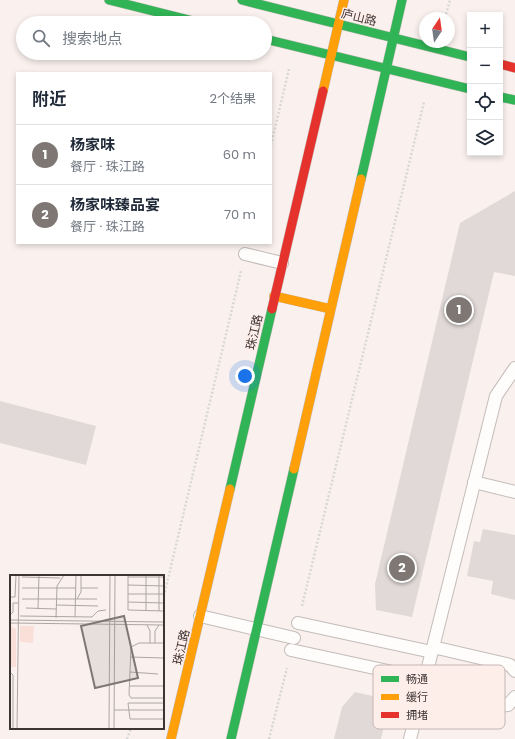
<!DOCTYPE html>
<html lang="zh">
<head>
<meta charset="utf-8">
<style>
	:root { --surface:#fff; --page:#f6f6f7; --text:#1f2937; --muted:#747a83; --line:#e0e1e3; --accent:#7f7774 }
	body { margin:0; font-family:Poppins,"Noto Sans SC",sans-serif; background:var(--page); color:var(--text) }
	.controls { position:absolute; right:12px; top:12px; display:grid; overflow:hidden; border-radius:0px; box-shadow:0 2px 6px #0003 }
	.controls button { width:36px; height:36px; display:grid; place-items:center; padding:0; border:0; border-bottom:1px solid var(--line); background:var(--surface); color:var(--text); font:20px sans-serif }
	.compass { position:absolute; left:419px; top:12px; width:36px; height:36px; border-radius:50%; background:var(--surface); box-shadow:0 2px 6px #0003; rotate:13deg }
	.you { position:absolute; left:245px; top:376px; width:14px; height:14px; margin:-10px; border:3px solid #fff; border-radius:50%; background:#1a73e8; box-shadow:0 0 0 6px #1a73e833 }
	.badge { display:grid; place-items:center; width:26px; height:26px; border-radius:50%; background:var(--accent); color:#fff; font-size:13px; font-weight:700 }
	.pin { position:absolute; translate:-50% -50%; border:2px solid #fff; box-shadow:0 1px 4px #0006 }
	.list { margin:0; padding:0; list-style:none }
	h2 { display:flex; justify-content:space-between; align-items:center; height:52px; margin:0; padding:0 16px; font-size:17px }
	h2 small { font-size:13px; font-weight:400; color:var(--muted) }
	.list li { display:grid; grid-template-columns:26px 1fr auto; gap:12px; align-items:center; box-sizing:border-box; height:60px; padding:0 16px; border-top:1px solid var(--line) }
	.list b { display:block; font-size:15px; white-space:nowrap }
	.list p { margin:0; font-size:13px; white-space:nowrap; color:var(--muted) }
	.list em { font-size:13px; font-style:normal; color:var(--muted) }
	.icon { flex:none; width:22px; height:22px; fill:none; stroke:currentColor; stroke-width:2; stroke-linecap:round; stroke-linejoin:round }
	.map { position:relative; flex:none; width:515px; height:739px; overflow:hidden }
	.search { position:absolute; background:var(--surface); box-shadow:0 2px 6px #0003; left:16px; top:16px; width:256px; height:44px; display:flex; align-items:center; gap:10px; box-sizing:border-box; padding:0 14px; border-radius:22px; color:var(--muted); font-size:15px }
	.panel { position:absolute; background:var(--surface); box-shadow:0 2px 6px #0003; left:16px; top:72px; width:256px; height:172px; border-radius:0px }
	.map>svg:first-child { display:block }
	.building { fill:#e1d9d7 }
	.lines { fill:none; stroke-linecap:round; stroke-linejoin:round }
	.lane-casing { stroke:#c3bcb9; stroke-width:14 }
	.fast-casing { stroke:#c3bcb9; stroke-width:10 }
	.slow-casing { stroke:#c3bcb9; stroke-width:10 }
	.jam-casing { stroke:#c3bcb9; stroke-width:10 }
	.path { stroke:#d9d7d6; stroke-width:2.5; stroke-dasharray:2 2; stroke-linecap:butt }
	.lane { stroke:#fefdfc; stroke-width:12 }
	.fast { stroke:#30b455; stroke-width:9 }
	.slow { stroke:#ff9f0a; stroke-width:9 }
	.jam { stroke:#e5322d; stroke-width:9 }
	.labels { text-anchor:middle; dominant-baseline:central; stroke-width:3; stroke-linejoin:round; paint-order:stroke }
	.street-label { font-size:12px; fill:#3d3533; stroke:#feeeea }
	.inset-road { fill:none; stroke:#aea6a3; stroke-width:1 }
	.view { fill:#7f7774; fill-opacity:0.15; stroke:#7f7774; stroke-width:2 }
	.inset-edge { fill:none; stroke:#3d3533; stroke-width:2 }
	.key { fill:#feeeea; stroke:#c4b6b3; stroke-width:1 }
	.key-label { font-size:11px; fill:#3d3533 }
</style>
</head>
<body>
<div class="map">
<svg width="515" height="739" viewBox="0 0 515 739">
	<rect width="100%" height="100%" fill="#faf1ee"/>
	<path class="building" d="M515,191V276L494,272L412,617L376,610L375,584L460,223Z
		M0,401L96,426L86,465L0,443Z
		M483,529L515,535V600L491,594L493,581L467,576L474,541L480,542Z
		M355,692L390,700L381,739H334L342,707Z"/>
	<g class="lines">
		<g class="lane-casing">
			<path id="lane" d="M245,254L282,263
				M474,482L515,492
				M200,616L294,638
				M298,623L432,652
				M433,647L510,665L515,671
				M291,650L425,679
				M423,687L498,706L508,705L515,697
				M410,739L496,396L515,368"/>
		</g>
		<g class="fast-casing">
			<path id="fast" d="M109,0L201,23
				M242,0L470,57
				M265,39L470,89
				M500,97L515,100
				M361,179L402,0
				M230,489L272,309
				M231,739L294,469"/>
		</g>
		<g class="slow-casing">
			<path id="slow" d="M323,91L344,0
				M274,296L331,309
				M294,469L361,179
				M171,739L230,489"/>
		</g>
		<g class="jam-casing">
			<path id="jam" d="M500,64L515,68
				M272,309L323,91"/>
		</g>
		<path class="path" d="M445,18L450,0
			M271,145L289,69
			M163,600L241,271
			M302,606L424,102
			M127,739L131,728
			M269,739L287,668"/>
		<use href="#lane" class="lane"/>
		<use href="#fast" class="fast"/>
		<use href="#slow" class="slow"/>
		<use href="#jam" class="jam"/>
	</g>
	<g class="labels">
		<g class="street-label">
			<text transform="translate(359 17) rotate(14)">庐山路</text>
			<text transform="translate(254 332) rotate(-77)">珠江路</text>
			<text transform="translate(181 647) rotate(-77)">珠江路</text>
		</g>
	</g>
	<g transform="translate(10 575)">
		<rect width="154" height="154" fill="#faf1ee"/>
		<path d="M0,51L6,54V92H0ZM10,51H24L23,68L10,67Z" fill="#f9dfd7"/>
		<path class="inset-road" d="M66,0H86M118,0V35L154,36M136,1V36M12,2L50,3M118,2H154M118,10L154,11M12,13H66M71,13H88M118,19H154M0,22H5L6,0M12,24H87M67,24L71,17V0M118,27L154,28M46,30L88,31M16,33L46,34M28,34L29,0M149,36V1M0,40L3,37V28H9M10,41L82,42L88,36L96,35M65,42L66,0M46,43L47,11L54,0M0,45L154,47M0,48L154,50M137,50L140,56V68M145,68V56L149,50M154,68H129L121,72L119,120L121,123H154M120,82L154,83M0,97L3,100V154M120,97L148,99M119,111H154M154,128H118L120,144H154M104,135H154M7,154L9,0M99,154L100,0M104,154L105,0M120,154H154"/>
		<path class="view" d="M114,41L128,103L85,113L71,51Z"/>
		<rect width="154" height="154" class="inset-edge"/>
	</g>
	<rect x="373" y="665" width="132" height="64" rx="6" class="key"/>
	<rect x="381" y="676" width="18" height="6" fill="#30b455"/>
	<rect x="381" y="694" width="18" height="6" fill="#ff9f0a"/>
	<rect x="381" y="712" width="18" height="6" fill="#e5322d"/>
	<g class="key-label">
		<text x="406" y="683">畅通</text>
		<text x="406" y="701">缓行</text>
		<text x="406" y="719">拥堵</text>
	</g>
</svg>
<div class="controls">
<button>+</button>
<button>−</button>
<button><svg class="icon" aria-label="locate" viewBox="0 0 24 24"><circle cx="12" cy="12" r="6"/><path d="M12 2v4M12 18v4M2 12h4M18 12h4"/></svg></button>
<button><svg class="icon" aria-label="layers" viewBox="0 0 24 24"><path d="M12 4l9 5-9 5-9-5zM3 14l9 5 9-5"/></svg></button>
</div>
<svg class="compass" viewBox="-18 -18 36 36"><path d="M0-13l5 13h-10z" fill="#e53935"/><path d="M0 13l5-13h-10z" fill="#747a83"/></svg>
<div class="you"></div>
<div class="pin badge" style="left:459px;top:310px">1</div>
<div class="pin badge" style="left:402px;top:568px">2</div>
<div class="search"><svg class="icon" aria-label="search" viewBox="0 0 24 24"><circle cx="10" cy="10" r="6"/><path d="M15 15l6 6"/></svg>搜索地点</div>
<section class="panel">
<h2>附近<small>2个结果</small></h2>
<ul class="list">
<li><span class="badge">1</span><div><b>杨家味</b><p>餐厅 · 珠江路</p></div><em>60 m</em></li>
<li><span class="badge">2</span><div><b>杨家味臻品宴</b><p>餐厅 · 珠江路</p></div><em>70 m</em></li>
</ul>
</section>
</div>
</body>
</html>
